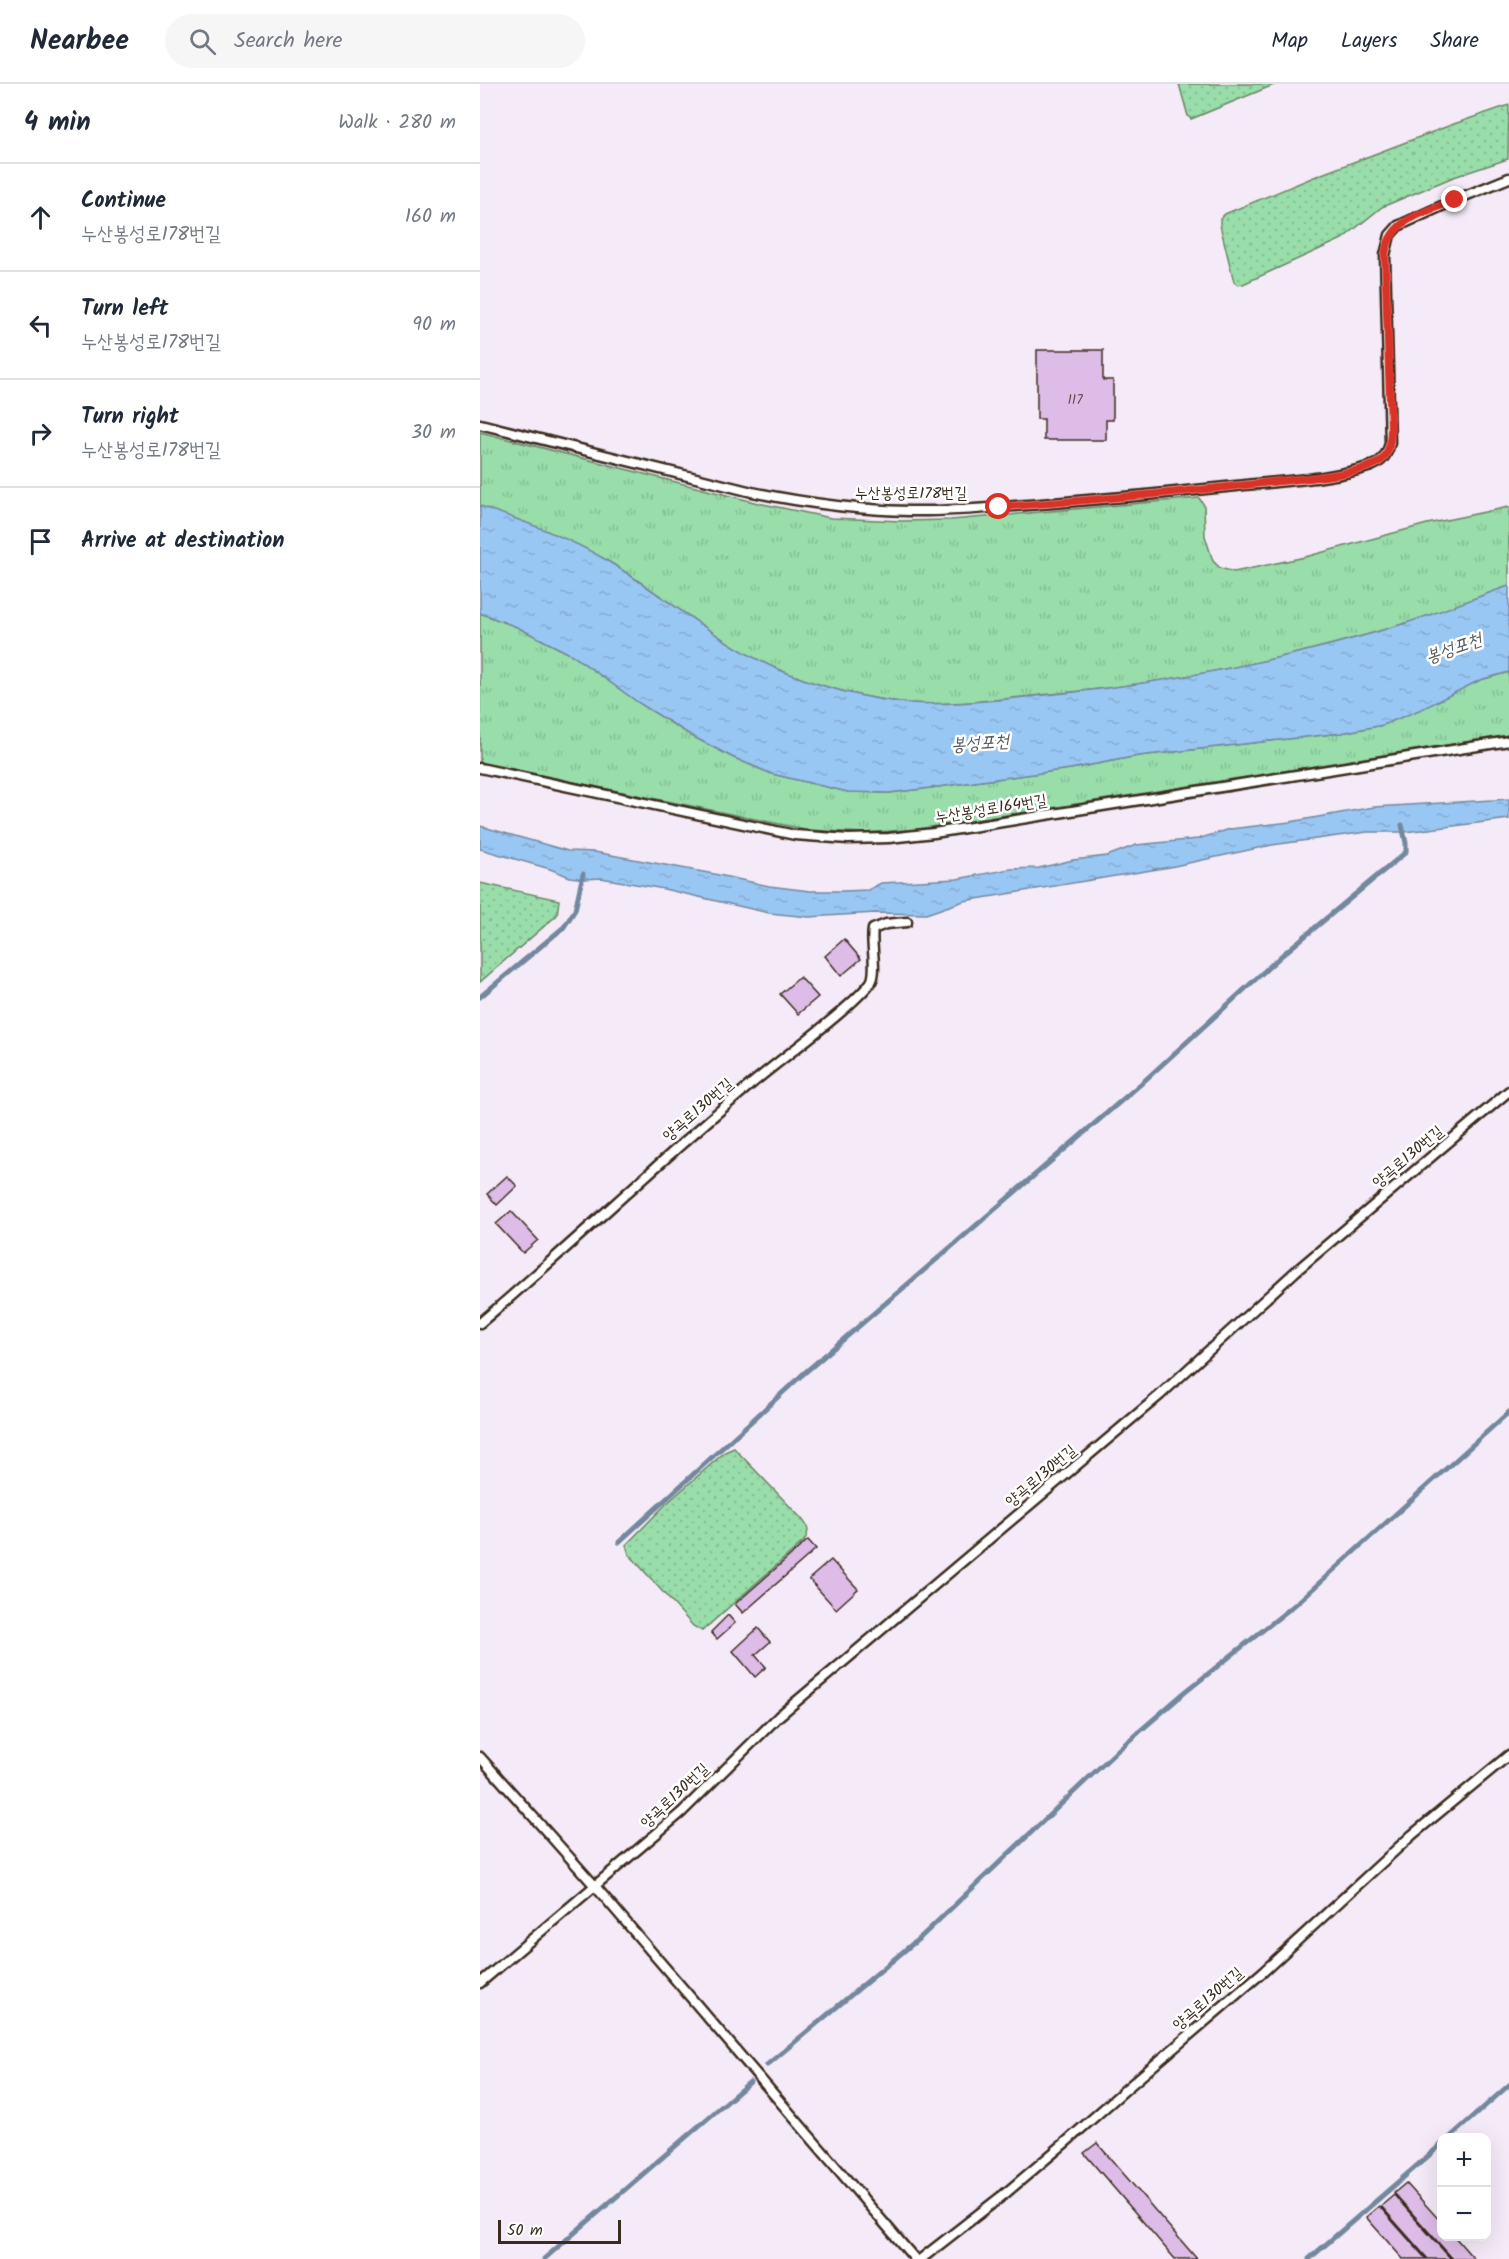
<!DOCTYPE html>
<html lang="en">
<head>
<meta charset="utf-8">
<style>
	:root { --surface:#fff; --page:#f6f6f7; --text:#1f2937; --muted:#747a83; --line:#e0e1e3 }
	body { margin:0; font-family:Kalam,"Poor Story",sans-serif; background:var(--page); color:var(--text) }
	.controls { position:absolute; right:18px; bottom:18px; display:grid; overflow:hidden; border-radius:12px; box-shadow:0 6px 24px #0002 }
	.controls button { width:54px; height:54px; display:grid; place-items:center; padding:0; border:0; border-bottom:2px solid var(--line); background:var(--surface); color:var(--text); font:30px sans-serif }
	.scale { position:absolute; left:18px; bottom:15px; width:123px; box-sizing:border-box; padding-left:6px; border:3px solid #3b2a1e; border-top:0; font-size:16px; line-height:21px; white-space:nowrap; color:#3b2a1e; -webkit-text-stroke:4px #fff; paint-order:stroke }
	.stop { position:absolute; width:18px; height:18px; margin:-14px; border:4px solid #d93025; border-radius:50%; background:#fff }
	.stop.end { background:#d93025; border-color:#fff; box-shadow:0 2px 6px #0008 }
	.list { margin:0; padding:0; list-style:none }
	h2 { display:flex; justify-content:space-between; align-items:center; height:78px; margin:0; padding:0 24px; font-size:26px }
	h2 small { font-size:20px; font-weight:400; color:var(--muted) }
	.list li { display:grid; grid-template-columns:39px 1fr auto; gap:18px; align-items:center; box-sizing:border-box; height:108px; padding:0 24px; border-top:2px solid var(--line) }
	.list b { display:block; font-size:22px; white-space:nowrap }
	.list p { margin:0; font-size:20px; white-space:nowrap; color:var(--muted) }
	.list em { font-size:20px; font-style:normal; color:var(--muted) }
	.icon { flex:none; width:33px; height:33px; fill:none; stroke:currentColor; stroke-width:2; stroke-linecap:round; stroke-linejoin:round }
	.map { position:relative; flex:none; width:1029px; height:2175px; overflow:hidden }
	header { display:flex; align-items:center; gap:36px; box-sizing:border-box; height:84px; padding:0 30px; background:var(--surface); border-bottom:2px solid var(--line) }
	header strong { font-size:28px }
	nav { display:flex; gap:33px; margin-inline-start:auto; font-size:21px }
	.search { width:420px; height:54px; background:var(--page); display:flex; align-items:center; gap:15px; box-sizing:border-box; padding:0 21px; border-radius:33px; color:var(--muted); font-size:22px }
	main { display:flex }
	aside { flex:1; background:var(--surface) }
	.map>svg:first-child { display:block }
	.grass { fill:url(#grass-tufts); stroke:#6a8464; stroke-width:1.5 }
	.garden { fill:url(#garden-dots); stroke:#6a8464; stroke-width:1.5 }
	.water { fill:url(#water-ripples); stroke:#73889e; stroke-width:1.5 }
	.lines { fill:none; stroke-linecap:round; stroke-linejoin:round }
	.stream { stroke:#73889e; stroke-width:5 }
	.building { fill:#ddbce8; stroke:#3b2a1e; stroke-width:1.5 }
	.service-casing { stroke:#3b2a1e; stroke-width:13 }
	.service { stroke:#fff; stroke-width:8 }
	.route { stroke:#d93025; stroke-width:8 }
	.labels { text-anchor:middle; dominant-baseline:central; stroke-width:5; stroke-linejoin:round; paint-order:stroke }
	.number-label { font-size:14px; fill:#644e50 }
	.street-label { font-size:16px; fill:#3b2a1e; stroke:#fff }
	.water-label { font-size:18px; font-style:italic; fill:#57595e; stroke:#fff }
</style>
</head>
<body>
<header>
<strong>Nearbee</strong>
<div class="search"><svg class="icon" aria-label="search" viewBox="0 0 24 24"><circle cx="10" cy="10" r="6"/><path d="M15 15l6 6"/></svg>Search here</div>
<nav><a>Map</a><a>Layers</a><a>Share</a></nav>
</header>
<main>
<aside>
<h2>4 min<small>Walk · 280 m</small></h2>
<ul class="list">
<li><svg class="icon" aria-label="ahead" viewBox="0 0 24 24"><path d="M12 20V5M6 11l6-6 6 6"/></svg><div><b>Continue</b><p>누산봉성로178번길</p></div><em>160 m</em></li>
<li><svg class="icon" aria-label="left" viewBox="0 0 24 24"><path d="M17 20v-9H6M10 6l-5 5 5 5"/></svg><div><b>Turn left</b><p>누산봉성로178번길</p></div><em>90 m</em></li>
<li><svg class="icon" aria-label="right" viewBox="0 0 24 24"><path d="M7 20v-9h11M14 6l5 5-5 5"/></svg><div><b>Turn right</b><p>누산봉성로178번길</p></div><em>30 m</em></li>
<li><svg class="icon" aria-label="arrive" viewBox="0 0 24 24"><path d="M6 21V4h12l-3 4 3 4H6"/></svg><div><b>Arrive at destination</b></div></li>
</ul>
</aside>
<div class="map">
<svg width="1029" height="2175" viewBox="0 0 1029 2175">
	<defs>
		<pattern id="grass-tufts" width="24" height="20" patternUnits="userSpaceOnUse" patternTransform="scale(1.5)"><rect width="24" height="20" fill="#98ddaa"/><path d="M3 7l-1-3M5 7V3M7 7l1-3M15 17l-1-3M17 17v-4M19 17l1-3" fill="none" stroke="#84be92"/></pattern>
		<pattern id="garden-dots" width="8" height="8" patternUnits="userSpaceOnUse" patternTransform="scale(1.5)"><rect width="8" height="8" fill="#98ddaa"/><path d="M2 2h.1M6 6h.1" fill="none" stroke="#84be92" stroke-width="1.8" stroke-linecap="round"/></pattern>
		<pattern id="water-ripples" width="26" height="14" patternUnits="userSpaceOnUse" patternTransform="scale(1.5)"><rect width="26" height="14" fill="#99c7f4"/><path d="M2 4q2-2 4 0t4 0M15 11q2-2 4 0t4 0" fill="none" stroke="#85abd1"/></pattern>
	</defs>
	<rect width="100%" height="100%" fill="#f5ebf8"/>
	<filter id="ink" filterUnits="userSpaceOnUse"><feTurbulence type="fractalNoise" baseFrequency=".0167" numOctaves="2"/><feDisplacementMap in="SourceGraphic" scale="12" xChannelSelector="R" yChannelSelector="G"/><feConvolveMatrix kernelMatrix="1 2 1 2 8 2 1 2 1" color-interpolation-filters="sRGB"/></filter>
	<g filter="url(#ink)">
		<path class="grass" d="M0,348L278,419L351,434L421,437L471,436L719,414L724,421L725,452L733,477L740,484L754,488L825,473L947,440L1029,423V502C995,514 960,528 926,539C811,575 691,599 572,610C525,614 476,622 429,619C385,615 344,604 302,587C240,561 184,511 126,476C88,453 42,437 0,422Z
			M0,529L37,543L92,571L159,619L212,652L252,673L292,690L368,708L409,709L450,704L590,685L658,672L861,649L903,641L1000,596L1029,588V651L439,745L384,749L329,746L0,679Z"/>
		<path class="garden" d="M699,0H796L711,35L708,32Z
			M1029,21L1028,75L971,94L902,123L862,155L763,200L758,201L754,198L740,141V135L745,130L834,93L971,41Z
			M0,799L79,816L77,831L0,898Z
			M254,1364L321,1434C329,1443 330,1447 324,1457L222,1547L213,1542L149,1470L146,1461L186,1420L245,1368Z"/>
		<path class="water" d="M0,422C42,437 88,453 126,476C184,511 240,561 302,587C344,604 385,615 429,619C474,622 521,615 566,611C688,599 809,576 926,539C960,528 994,514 1029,502V588L1000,596L944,624L903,641L861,649L658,672L590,685L450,704L409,709L368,708L292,690L252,673L212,652L159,619L92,571L37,543L0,529Z
			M1029,715V735L925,748H887L792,761L690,783L484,817L446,830L395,829L329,833L289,829L184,805L121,794L105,795L90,793L70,785L0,765V742L88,767L115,768L234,790L289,802L330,807H363L388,806L401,799L477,795L530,785L559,784L593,776L627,772L656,761L718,755L750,745L810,738L894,723Z"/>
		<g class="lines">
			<path class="stream" d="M0,913L84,843L95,826L103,790
				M139,1458L322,1291L663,998L801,872L926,768V759L922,741
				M287,1981L442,1852L638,1666L704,1609L817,1519L1029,1328
				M969,2054L1029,2001
				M64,2175L270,1998
				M829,2175L962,2060"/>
		</g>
		<path class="building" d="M557,266H623V296H633V336H626V356H564V335H557Z
			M364,855L381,875L361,892L345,872Z
			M320,893L338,913L318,930L300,910Z
			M27,1092L37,1102L17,1121L7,1110Z
			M31,1127L58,1156L43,1169L16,1140Z
			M328,1456L336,1465L263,1529L255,1520Z
			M351,1476L378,1505L356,1525L329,1495Z
			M248,1531L255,1539L237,1555L231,1548Z
			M278,1544L290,1558L275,1571L286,1583L275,1593L253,1567Z
			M617,2059L717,2175H695L604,2069Z
			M926,2099L962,2139V2152H974L994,2175H973L914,2109Z
			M914,2111L971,2175H948L901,2122Z
			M899,2122L946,2175H923L886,2133Z"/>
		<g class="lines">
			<g class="service-casing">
				<path id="service" d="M0,340L272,408C325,419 376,426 430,427C473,428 518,423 561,420C626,415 691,409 756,402C799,397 850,396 891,382C902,378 907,371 910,359L905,171L910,151L918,142L975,116L1029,94
					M0,684L315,751L368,755L409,754L454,749L1029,657
					M0,1239C92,1161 178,1078 270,1001C300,976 332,953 362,927C372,918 383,909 391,898C398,887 390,860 393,845L406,840L427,838
					M0,1673L115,1802L435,2175
					M0,1899L202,1728L299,1632L680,1311L816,1187L1029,1007
					M441,2175L527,2108L586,2058L646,2005L784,1887L932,1751L1029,1671"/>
			</g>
			<use href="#service" class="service"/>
		</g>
	</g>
	<g class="lines" filter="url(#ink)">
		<path class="route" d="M519,423C613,416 707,408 801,397C826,394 878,391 899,378C910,371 910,358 911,346L905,171C910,134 945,129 975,116"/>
	</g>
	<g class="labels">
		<g class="number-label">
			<text x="595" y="316">117</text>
		</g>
		<g class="street-label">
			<text x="431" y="409">누산봉성로178번길</text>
			<text transform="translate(511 725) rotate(-9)">누산봉성로164번길</text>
			<text transform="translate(218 1026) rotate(-41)">양곡로130번길</text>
			<text transform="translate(928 1073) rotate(-40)">양곡로130번길</text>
			<text transform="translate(561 1392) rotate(-40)">양곡로130번길</text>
			<text transform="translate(195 1712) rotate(-43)">양곡로130번길</text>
			<text transform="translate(728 1915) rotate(-41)">양곡로130번길</text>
		</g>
		<g class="water-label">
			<text transform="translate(974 565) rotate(-19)">봉성포천</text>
			<text transform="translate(500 660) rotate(-4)">봉성포천</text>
		</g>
	</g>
</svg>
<div class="controls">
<button>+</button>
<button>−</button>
</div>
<div class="scale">50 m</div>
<div class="stop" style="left:519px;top:423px"></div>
<div class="stop end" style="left:975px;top:116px"></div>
</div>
</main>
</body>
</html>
